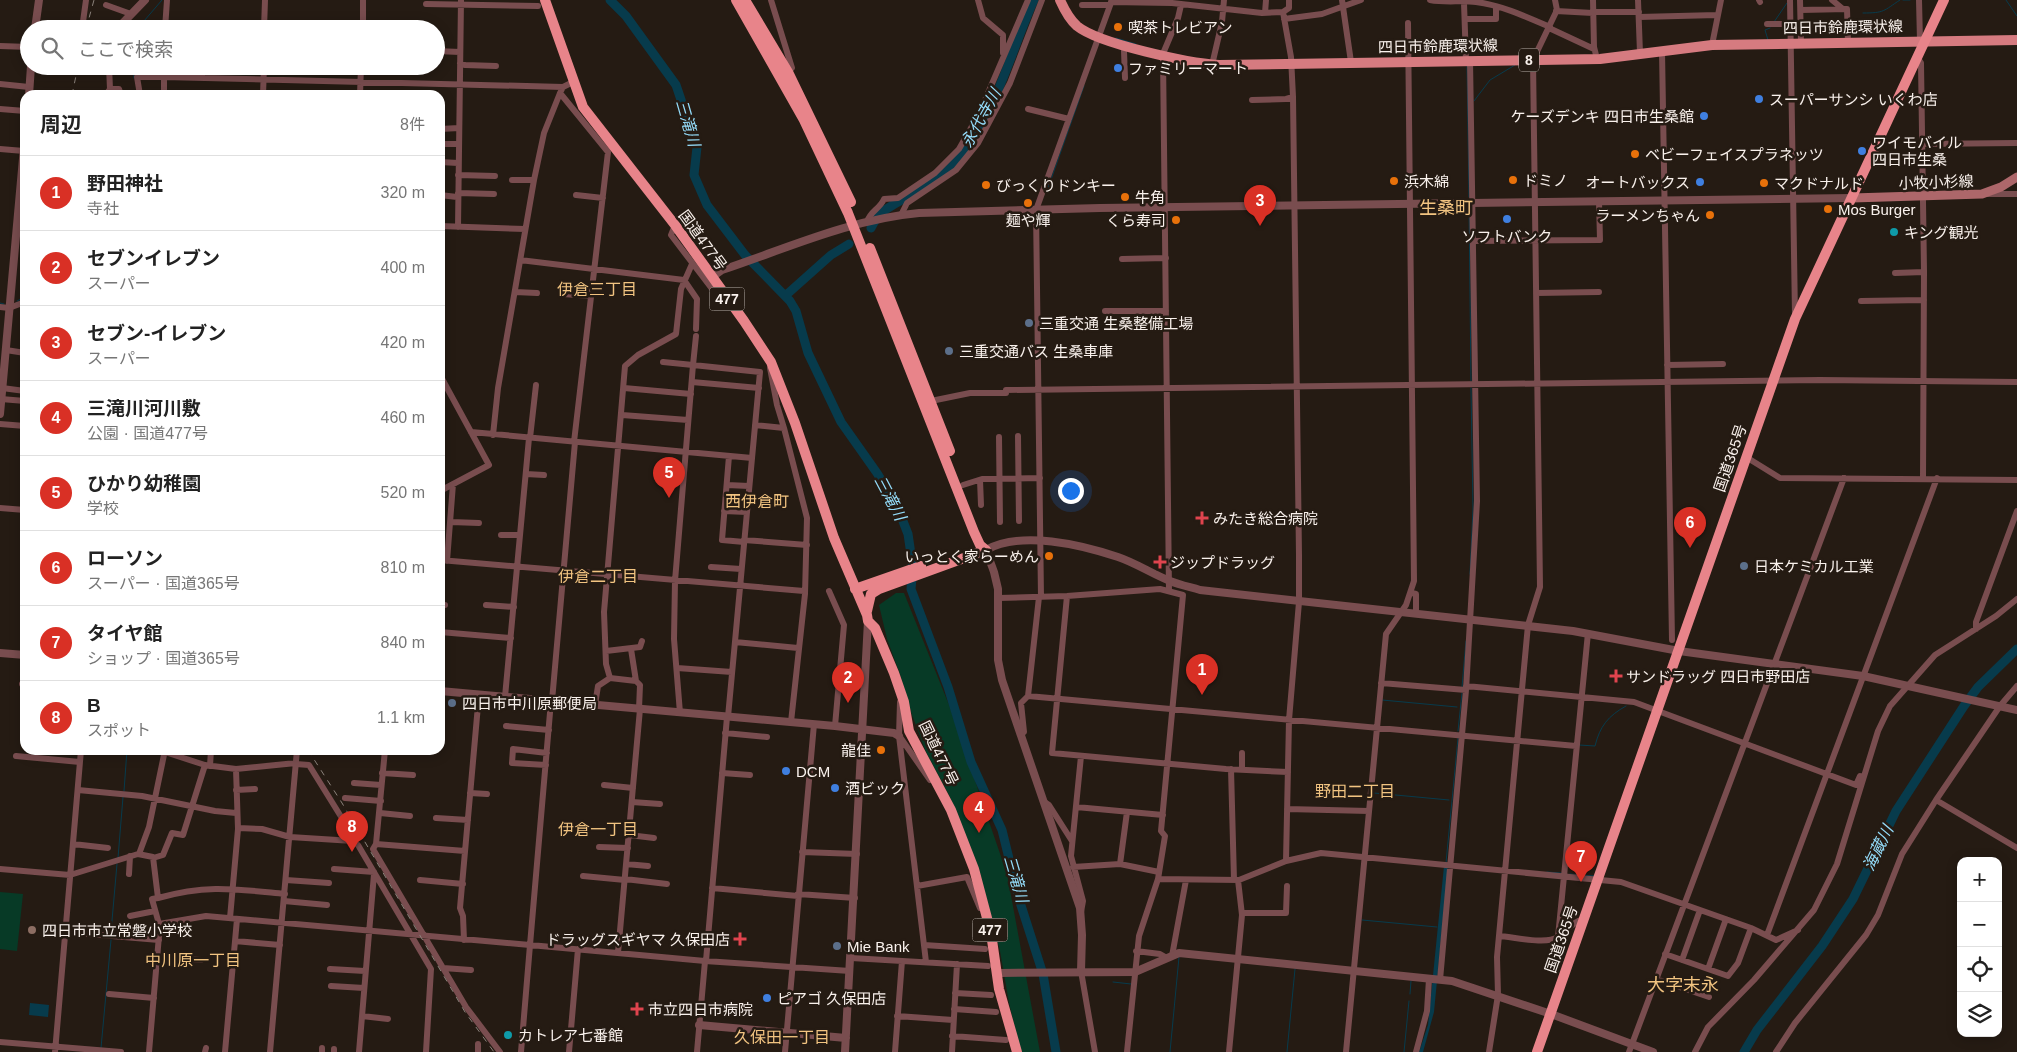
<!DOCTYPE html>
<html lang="ja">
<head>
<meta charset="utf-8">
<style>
	:root { --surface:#fff; --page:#f6f6f6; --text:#222; --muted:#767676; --line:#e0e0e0; --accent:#d93025 }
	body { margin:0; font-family:Helvetica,"Noto Sans JP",sans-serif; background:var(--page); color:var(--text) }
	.controls { position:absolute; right:15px; bottom:15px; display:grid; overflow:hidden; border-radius:10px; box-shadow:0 2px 12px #0003 }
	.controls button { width:45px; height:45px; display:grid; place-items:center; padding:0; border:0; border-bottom:1px solid var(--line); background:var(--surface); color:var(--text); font:25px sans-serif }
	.you { position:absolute; left:1070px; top:490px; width:18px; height:18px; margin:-12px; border:4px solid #fff; border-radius:50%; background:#1a73e8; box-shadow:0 0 0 8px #1a73e833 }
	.badge { display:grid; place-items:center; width:32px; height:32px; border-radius:50%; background:var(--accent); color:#fff; font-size:16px; font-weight:700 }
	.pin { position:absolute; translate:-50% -41px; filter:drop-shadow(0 1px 2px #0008) }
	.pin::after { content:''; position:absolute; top:26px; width:18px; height:15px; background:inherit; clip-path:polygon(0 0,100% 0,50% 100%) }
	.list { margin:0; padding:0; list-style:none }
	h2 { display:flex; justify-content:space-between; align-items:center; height:65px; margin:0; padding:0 20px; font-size:21px }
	h2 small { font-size:16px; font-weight:400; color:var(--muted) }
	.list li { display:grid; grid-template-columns:32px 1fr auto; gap:15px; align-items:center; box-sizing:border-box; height:75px; padding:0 20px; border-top:1px solid var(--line) }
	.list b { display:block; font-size:19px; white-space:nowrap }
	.list p { margin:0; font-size:16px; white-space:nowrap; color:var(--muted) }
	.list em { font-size:16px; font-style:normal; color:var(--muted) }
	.icon { flex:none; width:28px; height:28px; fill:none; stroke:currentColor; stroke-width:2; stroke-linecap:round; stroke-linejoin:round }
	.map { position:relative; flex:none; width:2017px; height:1052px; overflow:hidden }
	.search { position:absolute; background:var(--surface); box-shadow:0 2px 12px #0003; left:20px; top:20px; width:425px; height:55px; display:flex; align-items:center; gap:12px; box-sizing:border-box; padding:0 18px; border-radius:28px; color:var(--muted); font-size:19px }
	.panel { position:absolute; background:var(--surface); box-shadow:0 2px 12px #0003; left:20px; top:90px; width:425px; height:665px; border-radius:15px }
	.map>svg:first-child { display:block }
	.green { fill:#073a26 }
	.water { fill:#073b4c }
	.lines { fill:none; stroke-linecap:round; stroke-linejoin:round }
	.stream { stroke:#073b4c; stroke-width:1 }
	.river { stroke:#073b4c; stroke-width:9 }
	.minor { stroke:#794d4f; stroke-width:6 }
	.tertiary { stroke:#794d4f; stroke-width:8 }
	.secondary { stroke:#ad676a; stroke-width:9 }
	.primary { stroke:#d67b80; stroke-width:10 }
	.trunk { stroke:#e8848a; stroke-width:10 }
	.rail { stroke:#8b827b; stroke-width:1; stroke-dasharray:6 6; stroke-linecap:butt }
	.food-dot { fill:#e8710a; stroke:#251b13; stroke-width:2 }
	.shop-dot { fill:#3f7fe0; stroke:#251b13; stroke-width:2 }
	.culture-dot { fill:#0f9aa8; stroke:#251b13; stroke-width:2 }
	.service-dot { fill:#5c6f8a; stroke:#251b13; stroke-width:2 }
	.health-dot { fill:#e0444e; stroke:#251b13; stroke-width:2 }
	.education-dot { fill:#8d6e63; stroke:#251b13; stroke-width:2 }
	.labels { text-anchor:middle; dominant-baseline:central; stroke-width:5; stroke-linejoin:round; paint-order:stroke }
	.shield { fill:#251b13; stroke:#b9b1ab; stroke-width:1 }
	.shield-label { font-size:14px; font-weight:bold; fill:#f9f1ec }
	.poi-label { font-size:15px; fill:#f9f1ec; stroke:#251b13; text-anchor:start }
	.street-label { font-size:15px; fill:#f9f1ec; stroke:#251b13 }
	.water-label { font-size:16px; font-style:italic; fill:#94dcfa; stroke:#251b13 }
	.neighbourhood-label { font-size:16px; fill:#f2c481; stroke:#251b13 }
	.quarter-label { font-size:18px; fill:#f2c481; stroke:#251b13 }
</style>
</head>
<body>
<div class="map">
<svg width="2017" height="1052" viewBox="0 0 2017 1052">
	<rect width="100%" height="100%" fill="#251b13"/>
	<path class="green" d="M896,593H904L949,705L1007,874L1040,1052H1021L1009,1003L1000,951L979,869L950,797L926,752L912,715L901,677L887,639L879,605Z
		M0,892L23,894L17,951L0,949Z"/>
	<path class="water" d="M1444,866H1448L1434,1012L1423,1052H1419L1428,1025Z
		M30,1003L49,1005L48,1017L29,1015Z"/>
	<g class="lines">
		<path class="stream" d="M1903,0H1910
			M2006,0L2017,16
			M1863,13C1885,13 1883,11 1900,0
			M1774,22L1787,3
			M57,25L79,23
			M141,29L144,21L162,0
			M1116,38L1136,44
			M1768,40L1765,30L1770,28
			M1467,65L1469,197
			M133,66L134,78
			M1474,101L1490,80L1515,65
			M1048,188L1084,86
			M1469,206L1471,381
			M17,301L25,297
			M0,303L4,304
			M1470,574L1473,509L1471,388
			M1462,687L1466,641
			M1382,700L1457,707
			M1458,731L1462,693
			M1579,745L1595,746C1600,726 1608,716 1626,706
			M124,791L127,750
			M1374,793L1449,800
			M118,858L123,797
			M1446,863L1458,738
			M1547,872L1561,873
			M1570,874L1595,876
			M1362,920L1437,927
			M111,932L117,864
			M1113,982L1131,984
			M1410,994L1411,981
			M101,1048L111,940
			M1170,1052L1179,957
			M1287,1052L1295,969
			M1404,1052L1409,1001"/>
		<path class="river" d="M610,0L626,16L676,85L697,147L694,175L707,205L745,255L790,301L796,311L808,353L841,422L877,473L897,506L908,534L913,568L911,589L948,687L971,762L1002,830L1019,899L1043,974L1056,1052
			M871,228C874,222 879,214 885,210C907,195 936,184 954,164C994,121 1010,53 1034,0
			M785,296L831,255L849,244
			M1744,1052L1757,1030L1822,946L1853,899L1896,811L1964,706L1978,687L2017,649"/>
		<path class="minor" d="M771,0L792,68L788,72
			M978,0L983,18L1003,35V53
			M1342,0L1351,62
			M1430,0C1446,3 1461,0 1476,2C1501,5 1527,17 1550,27
			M1593,0L1594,47L1597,59
			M1638,0L1640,53
			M1759,0L1760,2
			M1790,0L1795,316
			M1800,0L1801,43
			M1832,0L1843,9
			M1919,0L1920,41
			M1111,2L1172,3L1262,13L1283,12L1289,8V0
			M1464,3L1466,61
			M426,4L538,6
			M106,5L131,14
			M1082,5H1110
			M1801,10L1847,9L1848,42
			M1556,11L1593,13
			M1283,12L1291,57L1293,97L1299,555V602L1289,720L1286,861
			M1593,12H1639
			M1265,13L1266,0
			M1639,17L1717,15
			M1284,19L1322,14L1361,0
			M1465,19H1496V7
			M1767,24H1791
			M1801,25L1847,24
			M1549,28L1594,49
			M82,29L86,0
			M165,29L167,0
			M264,29L265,0
			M363,29V0
			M1466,42L1494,41
			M1712,45L1721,0
			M0,46L29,47
			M436,51L460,52
			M1662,51L1672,640
			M1162,56L1178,18L1181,5
			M1163,56L1169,591
			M1917,57L1921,63L1924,271L1923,478
			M460,63L465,65L496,66
			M1212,65L1222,22L1224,0
			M164,77L563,87
			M202,78V66
			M1125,78L1124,51L1127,45
			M0,84L29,87
			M110,89H119L121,95
			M560,93L608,152L574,442
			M106,95L110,89L109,66
			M140,95L137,77H164
			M164,95V66
			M263,95L264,66
			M360,95L361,66
			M1252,100L1286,99L1293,97
			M0,109L25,111
			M1028,109L1069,119
			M440,129L459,128
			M440,144H458
			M1922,144L2017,143
			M0,149L24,151
			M440,162L458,163
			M458,175L495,176
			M512,180H534
			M458,193L494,194
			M1986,194H2017
			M440,195L457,197
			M576,195L603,198
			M901,215L907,203L956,170L978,143L1010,83L1042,0
			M867,222C870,211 880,209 884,199L898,198L935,173L959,149L979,114L1028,0
			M675,225L671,235L719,298L725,295
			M440,226L525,229
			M458,227L461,0
			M1473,241L1600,240L1599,201
			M1122,259L1166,258
			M520,260L684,280L697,299L696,329
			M1895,273L1924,272
			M515,292L537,293
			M1536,293L1599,292
			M563,294L591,296
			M1861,301L1924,300
			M0,307L9,308L25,302
			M1105,311H1166
			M6,350L25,353
			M663,362L693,365L696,336
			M1667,365L1723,364
			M770,368L777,405L784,428
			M440,375L489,465L440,491
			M692,382L759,388
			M2,388L25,391
			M624,388L691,394
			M1,399L25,401
			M931,401L970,393H1006V390L1820,380L2017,382
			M622,415L688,420
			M0,424L25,426
			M755,425L784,428L807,518L805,594L791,722
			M471,432L752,458
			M493,435L498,388L534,180L544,133L560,93L563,87L573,82
			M1018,436L1019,521
			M999,437L1000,522
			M530,438L536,385
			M729,456L722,540L744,542
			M1746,457L1780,478L2017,480
			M526,474L544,475
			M980,480L981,505
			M727,485L749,486
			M963,485L982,479L1040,478
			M0,508L25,510
			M724,511L747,512
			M451,522L479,523
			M501,535H520
			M744,540L807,545
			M440,560L804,591
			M447,561L453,484
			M711,567L741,569
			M829,591L844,625L835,726
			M1412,593L1416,594V614
			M1067,596L1052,753L1226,769L1288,772
			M1041,597L1036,210L1112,0
			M998,598L1067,596L1160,589L1183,595L1161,831L1165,836L1158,879L1139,936L1127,1052
			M440,605H445
			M486,605L514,607
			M1976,629V622L2017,511
			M440,632L511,638
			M735,642L798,648
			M631,649L636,681
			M606,651L640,647L642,641
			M677,668L732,672
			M1381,683L1466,690
			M22,684H25
			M1466,686L1634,702L1856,785L1860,776
			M1028,696L1576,746
			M505,697L529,438
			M552,701L575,442
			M900,702L899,736L926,962
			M595,705L598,686L610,678
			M639,709L640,685L636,681L610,678L606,664L604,612L625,366L638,355L676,334L681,289L692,264
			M680,713L674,639L675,581L693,365L760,372L728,717
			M506,726L549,730
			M725,733L767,737
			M1020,734L1024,732L1021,703L1028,696L1039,597
			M900,737L930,780
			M385,750L376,844L373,849L466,1007L500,1052
			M165,752L205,765L236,769L296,763
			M16,756L80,762
			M296,764L309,765L353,836V841
			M546,765L512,763L513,749L547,753
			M210,766L211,750
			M1231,769L1234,880
			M1242,769V753
			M382,773L413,775
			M722,773L750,775
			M354,783L381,785
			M604,785L633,788
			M78,790L142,796L215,811L236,813
			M236,790L255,789
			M470,793L487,794
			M345,798L381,801
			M1936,800L2017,848
			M1043,801L1049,805L1072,841
			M632,802L660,804
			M1076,807L1163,815
			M1287,809L1369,811
			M380,813L410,816
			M436,818L468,820
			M238,828L262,829L290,837L353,841L358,845L431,969L426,1052
			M629,835L654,838
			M73,844L108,848
			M376,844L465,851
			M599,847L628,848
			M802,852L857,854
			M139,854L149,827L165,750
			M153,858L163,855L172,833L183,835L205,765
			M626,864L648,866
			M1120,864L1127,812
			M1073,867L1120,864L1159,872
			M0,869L70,875L138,854L153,857L158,898L152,899L159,924L206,916L530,945
			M334,869L374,872
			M129,874L130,856
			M583,876L625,880
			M625,879L667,884
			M1158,879L1239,880L1286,861L1321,853L1621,882L1751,928L1776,940L1798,930
			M286,880L329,883
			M420,880L463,884
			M917,886L967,877L980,908
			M712,888L798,896
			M798,894L855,898
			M158,898C207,884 235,889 285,894
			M284,901L327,905
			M1081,912L1083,901L1071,856L1081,756
			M1242,913H1286L1287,886
			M130,916L155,911
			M230,918L238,829L236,769
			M65,932L159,940
			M1767,935L1937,478
			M1499,936C1514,937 1546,945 1558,937C1568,930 1572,922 1584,919
			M1558,937L1588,633
			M464,940L463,916L460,908L479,694
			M235,941L280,945
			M530,945L551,701
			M924,945L985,949
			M1136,951L1160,954L1167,958
			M618,953L640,709
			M1665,954L1728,976L1738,963L1751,928
			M1172,956L1186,880
			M157,957L201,960
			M851,958L988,966
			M1682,960L1700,910
			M705,961L850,971
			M706,961L727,717
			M443,968L471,970
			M330,969L365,971
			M1708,969L1726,919
			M1081,971L1095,1052
			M1656,979L1709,997
			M1440,980L1466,690L1477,501L1470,60
			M331,986L364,988
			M955,993L991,995
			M109,994L154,998
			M954,1009L996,1012
			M362,1016L388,1019
			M897,1016L953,1020
			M952,1036L1006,1040
			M0,1042L121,1052
			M55,1052L81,750
			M149,1052L160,924
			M205,1052L206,1048
			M225,1052L237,919
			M270,1052L297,750
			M322,1052V1048
			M334,1052V1049
			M359,1052L374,874
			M478,1052V1044
			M521,1052L530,945L705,961L697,1052
			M569,1052L578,949
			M785,1052L814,724
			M895,1052L902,961
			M952,1052L957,964
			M1229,1052L1242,915L1238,880
			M1346,1052L1386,634L1406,605L1414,581L1408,23
			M1416,1052L1427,1011L1429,979
			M1489,1052L1498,995L1497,957L1528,625L1540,587L1533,60L1557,10L1555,0
			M1629,1052L1844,478
			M1695,1052L1708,1027L1754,980L1814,910L1837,864L1878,731L1890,706L1935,655L1996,616L2017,599
			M1776,1052L1795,1023L1866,935L1878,915L1902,854L1936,800L2000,706L2017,686"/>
		<path class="tertiary" d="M35,29L39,0
			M117,29L145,0
			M29,95L31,66
			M712,277L722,270C785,249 851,219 919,213L1100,208L1852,198
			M0,414L25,136
			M0,653L25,655
			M440,691L835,726L894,733L899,736
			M1081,971L1082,935L1080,908L1002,680L998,660V589L994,572L986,550C1021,530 1082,545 1118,557C1136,563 1152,574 1170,581C1180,585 1190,587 1200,590L1573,631L1679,651L1863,676L2017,710
			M998,973L1135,972L1179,953L1452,981L1551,1014L1653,1052
			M699,1025L846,1038
			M845,1052L868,621"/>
		<path class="secondary" d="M1852,198L1982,194L2001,187L2017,177"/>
		<path class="primary" d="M1060,0C1064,9 1069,19 1077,26C1099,44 1189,63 1219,65L1600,59L1712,45L2017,40"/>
		<path class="trunk" d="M545,0L583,107L675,225L744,321L771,362L795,423L834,538L867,615L868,621L875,628L894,673L904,702L909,731L951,810L974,869L991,933L999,989L1017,1052
			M736,0L804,120L848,213L974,532L980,545L986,550
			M745,0L788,72L851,202
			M870,248L950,451
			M855,589L921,566
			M867,611L871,594L879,589L986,550
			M1537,1052L1795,319L1944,0"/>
		<path class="rail" d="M86,29L94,0
			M72,95L78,66
			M308,750L342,803L465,1012L494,1052"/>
	</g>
	<g class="food-dot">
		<circle cx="1118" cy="27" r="5"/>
		<circle cx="1635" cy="154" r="5"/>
		<circle cx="1513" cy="180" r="5"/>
		<circle cx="1394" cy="181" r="5"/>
		<circle cx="1764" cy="183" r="5"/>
		<circle cx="986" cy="185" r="5"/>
		<circle cx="1125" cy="197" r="5"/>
		<circle cx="1028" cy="203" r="5"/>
		<circle cx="1828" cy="209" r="5"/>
		<circle cx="1710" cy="215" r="5"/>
		<circle cx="1176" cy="220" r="5"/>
		<circle cx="1049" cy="556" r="5"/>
		<circle cx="881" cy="750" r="5"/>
	</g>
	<g class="shop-dot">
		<circle cx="1118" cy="68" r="5"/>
		<circle cx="1759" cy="99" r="5"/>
		<circle cx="1704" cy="116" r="5"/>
		<circle cx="1862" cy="151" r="5"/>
		<circle cx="1700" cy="182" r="5"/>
		<circle cx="1507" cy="219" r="5"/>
		<circle cx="786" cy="771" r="5"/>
		<circle cx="835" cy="788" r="5"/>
		<circle cx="767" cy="998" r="5"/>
	</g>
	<g class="culture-dot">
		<circle cx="1894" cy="232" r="5"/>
		<circle cx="508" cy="1035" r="5"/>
	</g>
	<g class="service-dot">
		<circle cx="1029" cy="323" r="5"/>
		<circle cx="949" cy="351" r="5"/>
		<circle cx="1744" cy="566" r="5"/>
		<circle cx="452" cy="703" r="5"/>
		<circle cx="837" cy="946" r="5"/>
	</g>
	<g class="health-dot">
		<path d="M1199.5 510.5h5v5h5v5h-5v5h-5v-5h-5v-5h5z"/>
		<path d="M1157.5 554.5h5v5h5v5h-5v5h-5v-5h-5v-5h5z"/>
		<path d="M1613.5 668.5h5v5h5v5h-5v5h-5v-5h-5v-5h5z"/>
		<path d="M737.5 931.5h5v5h5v5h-5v5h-5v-5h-5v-5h5z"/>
		<path d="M634.5 1001.5h5v5h5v5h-5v5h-5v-5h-5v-5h5z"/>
	</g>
	<circle class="education-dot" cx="32" cy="930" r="5"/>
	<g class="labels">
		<g class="shield">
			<rect x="1519" y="48.5" width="20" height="23" rx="4"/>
			<rect x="709.5" y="287.5" width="35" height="23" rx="4"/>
			<rect x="972.5" y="918.5" width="35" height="23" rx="4"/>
		</g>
		<g class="shield-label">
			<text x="1529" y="60">8</text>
			<text x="727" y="299">477</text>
			<text x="990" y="930">477</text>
		</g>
		<g class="poi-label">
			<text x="1128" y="27">喫茶トレビアン</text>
			<text x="1128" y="68">ファミリーマート</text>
			<text x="1769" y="99">スーパーサンシ いくわ店</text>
			<text x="1694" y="116" text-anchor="end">ケーズデンキ 四日市生桑館</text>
			<text x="1872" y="142">ワイモバイル<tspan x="1872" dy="17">四日市生桑</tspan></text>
			<text x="1645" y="154">ベビーフェイスプラネッツ</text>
			<text x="1523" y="180">ドミノ</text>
			<text x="1404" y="181">浜木綿</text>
			<text x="1690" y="182" text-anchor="end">オートバックス</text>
			<text x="1774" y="183">マクドナルド</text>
			<text x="996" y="185">びっくりドンキー</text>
			<text x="1135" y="197">牛角</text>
			<text x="1838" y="209">Mos Burger</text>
			<text x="1700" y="215" text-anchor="end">ラーメンちゃん</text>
			<text x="1028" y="220" text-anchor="middle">麺や輝</text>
			<text x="1166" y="220" text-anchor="end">くら寿司</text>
			<text x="1904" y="232">キング観光</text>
			<text x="1507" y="236" text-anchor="middle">ソフトバンク</text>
			<text x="1039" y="323">三重交通 生桑整備工場</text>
			<text x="959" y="351">三重交通バス 生桑車庫</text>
			<text x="1213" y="518">みたき総合病院</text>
			<text x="1039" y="556" text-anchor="end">いっとく家らーめん</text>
			<text x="1170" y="562">ジップドラッグ</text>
			<text x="1754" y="566">日本ケミカル工業</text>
			<text x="1626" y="676">サンドラッグ 四日市野田店</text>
			<text x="462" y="703">四日市中川原郵便局</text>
			<text x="871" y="750" text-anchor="end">龍佳</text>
			<text x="796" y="771">DCM</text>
			<text x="845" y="788">酒ビック</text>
			<text x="42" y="930">四日市市立常磐小学校</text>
			<text x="730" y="939" text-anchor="end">ドラッグスギヤマ 久保田店</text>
			<text x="847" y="946">Mie Bank</text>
			<text x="777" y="998">ピアゴ 久保田店</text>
			<text x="648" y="1009">市立四日市病院</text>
			<text x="518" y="1035">カトレア七番館</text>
		</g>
		<g class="street-label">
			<text transform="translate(1843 27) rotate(-1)">四日市鈴鹿環状線</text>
			<text transform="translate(1438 46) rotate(-1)">四日市鈴鹿環状線</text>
			<text transform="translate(1936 182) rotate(-2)">小牧小杉線</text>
			<text transform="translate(703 240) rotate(54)">国道477号</text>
			<text transform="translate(1730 458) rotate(-71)">国道365号</text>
			<text transform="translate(939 753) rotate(64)">国道477号</text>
			<text transform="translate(1561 939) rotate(-71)">国道365号</text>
		</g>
		<g class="water-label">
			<text transform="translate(981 118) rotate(-61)">永代寺川</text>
			<text transform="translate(688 123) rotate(74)">三滝川</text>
			<text transform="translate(890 498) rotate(62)">三滝川</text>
			<text transform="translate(1878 848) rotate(-64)">海蔵川</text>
			<text transform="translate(1016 879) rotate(74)">三滝川</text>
		</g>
		<g class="neighbourhood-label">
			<text x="597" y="289">伊倉三丁目</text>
			<text x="757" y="501">西伊倉町</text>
			<text x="598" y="576">伊倉二丁目</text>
			<text x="1355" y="791">野田二丁目</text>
			<text x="598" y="829">伊倉一丁目</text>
			<text x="193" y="960">中川原一丁目</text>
			<text x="782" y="1037">久保田一丁目</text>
		</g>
		<g class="quarter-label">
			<text x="1446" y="208">生桑町</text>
			<text x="1683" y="985">大字末永</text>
		</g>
	</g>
</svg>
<div class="controls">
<button>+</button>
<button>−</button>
<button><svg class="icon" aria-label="locate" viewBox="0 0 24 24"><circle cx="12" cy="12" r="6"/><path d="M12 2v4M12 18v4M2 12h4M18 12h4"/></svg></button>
<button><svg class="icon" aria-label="layers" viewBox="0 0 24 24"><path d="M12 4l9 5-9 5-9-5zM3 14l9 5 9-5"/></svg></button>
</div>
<div class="you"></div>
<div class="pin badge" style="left:1202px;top:695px">1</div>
<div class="pin badge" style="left:848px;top:703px">2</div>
<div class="pin badge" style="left:1260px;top:226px">3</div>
<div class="pin badge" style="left:979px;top:833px">4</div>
<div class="pin badge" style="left:669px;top:498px">5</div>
<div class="pin badge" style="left:1690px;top:548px">6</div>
<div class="pin badge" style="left:1581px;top:882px">7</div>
<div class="pin badge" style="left:352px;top:852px">8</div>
<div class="search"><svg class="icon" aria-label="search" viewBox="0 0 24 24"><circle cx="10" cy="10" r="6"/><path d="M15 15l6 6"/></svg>ここで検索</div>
<section class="panel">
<h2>周辺<small>8件</small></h2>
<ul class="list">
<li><span class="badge">1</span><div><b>野田神社</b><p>寺社</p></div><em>320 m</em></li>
<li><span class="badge">2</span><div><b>セブンイレブン</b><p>スーパー</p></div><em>400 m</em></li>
<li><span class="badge">3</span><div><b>セブン-イレブン</b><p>スーパー</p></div><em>420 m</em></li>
<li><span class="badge">4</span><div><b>三滝川河川敷</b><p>公園 · 国道477号</p></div><em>460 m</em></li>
<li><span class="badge">5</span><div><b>ひかり幼稚園</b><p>学校</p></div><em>520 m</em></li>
<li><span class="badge">6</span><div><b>ローソン</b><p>スーパー · 国道365号</p></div><em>810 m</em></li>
<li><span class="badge">7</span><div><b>タイヤ館</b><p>ショップ · 国道365号</p></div><em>840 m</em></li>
<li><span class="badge">8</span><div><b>B</b><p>スポット</p></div><em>1.1 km</em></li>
</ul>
</section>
</div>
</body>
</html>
